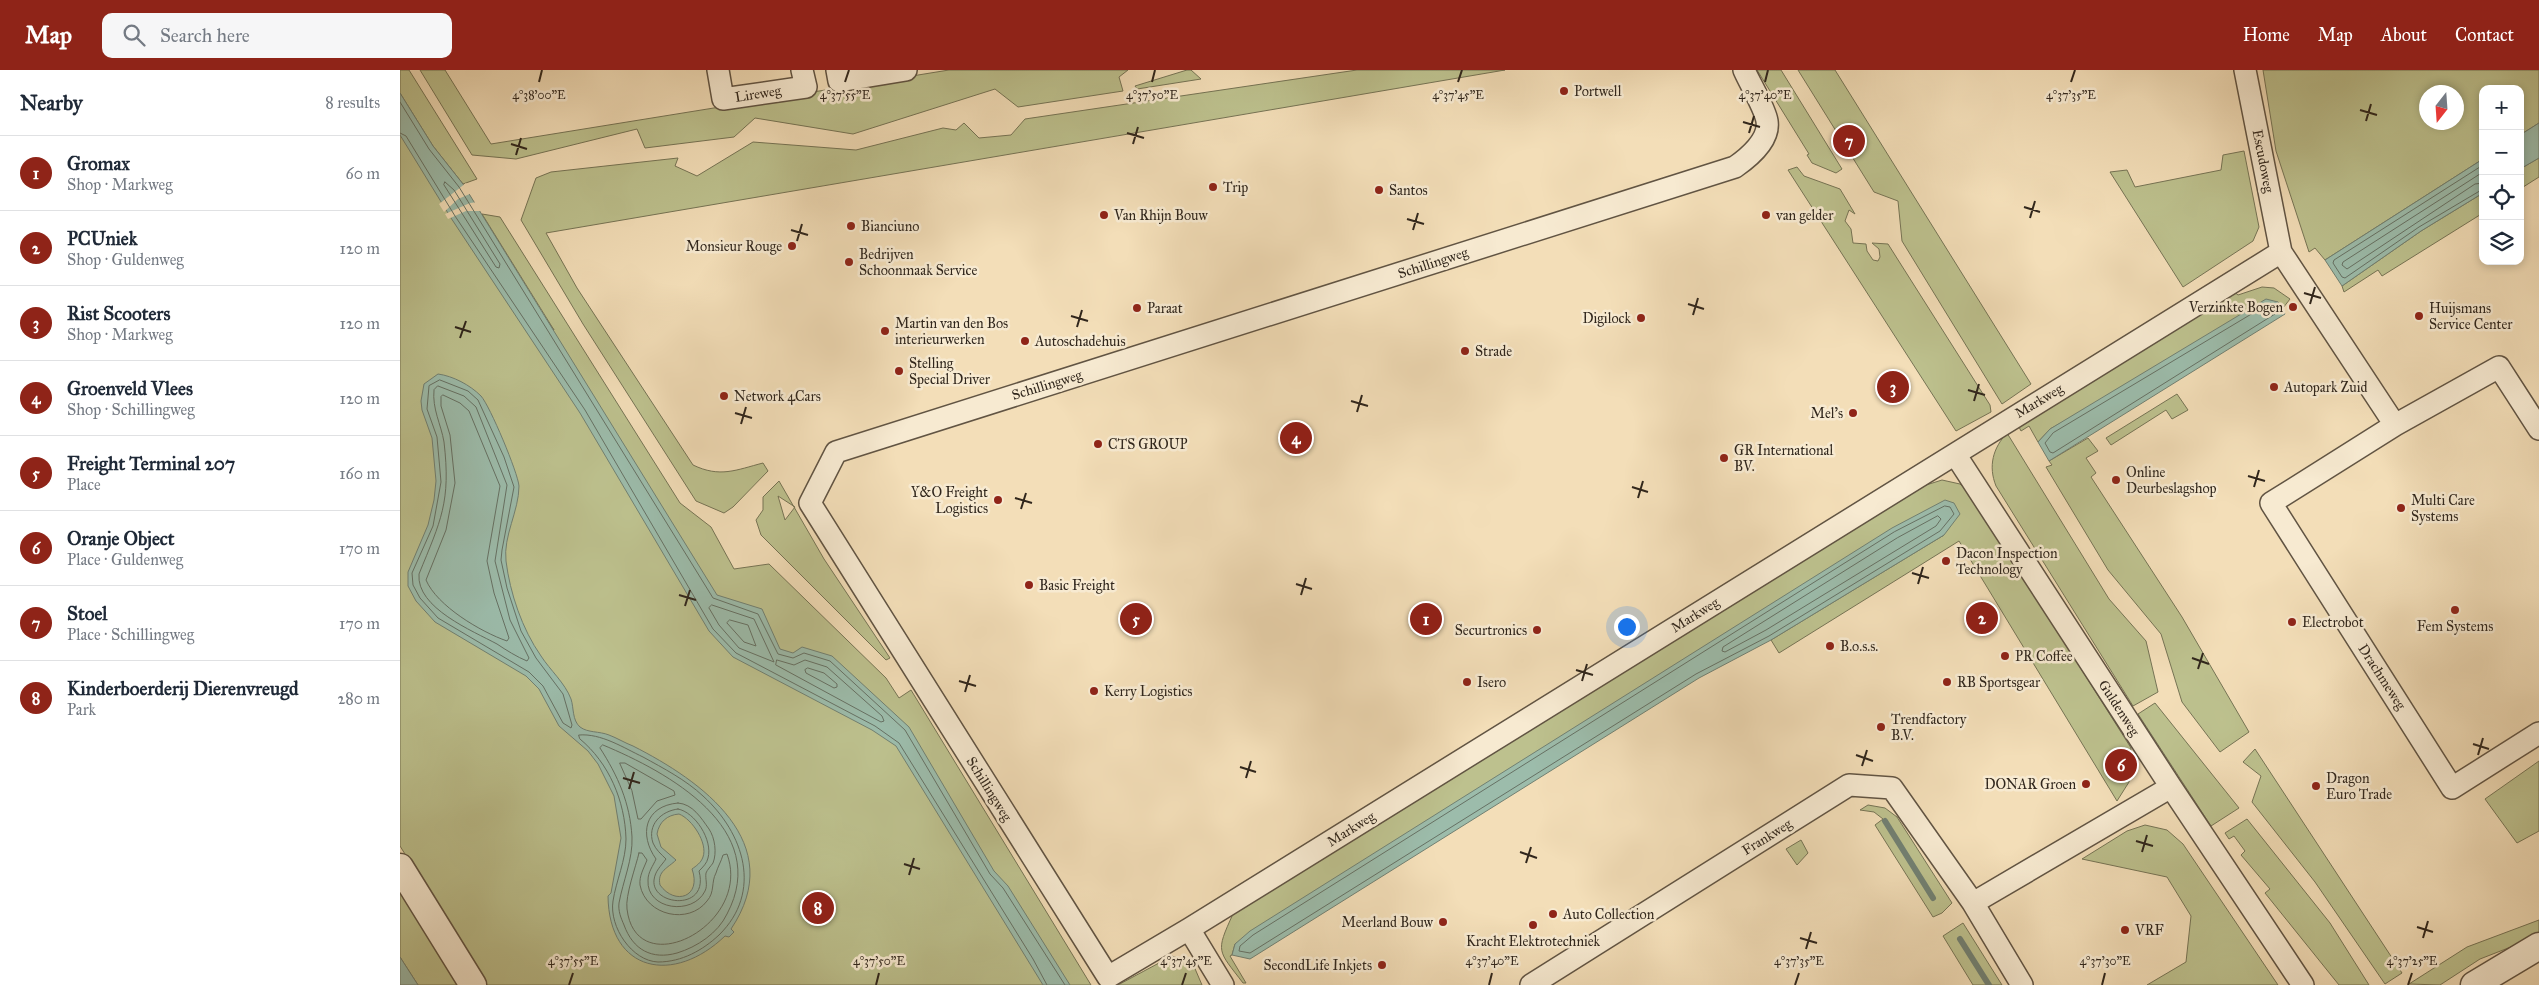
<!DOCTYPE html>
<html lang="en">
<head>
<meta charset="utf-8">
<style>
	:root { --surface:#fff; --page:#f6f6f7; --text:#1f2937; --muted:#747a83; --line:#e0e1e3; --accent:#8f2418 }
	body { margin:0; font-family:"IM FELL Great Primer",serif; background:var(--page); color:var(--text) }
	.controls { position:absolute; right:15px; top:15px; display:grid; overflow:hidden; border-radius:10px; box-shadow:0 2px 8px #0003 }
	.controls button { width:45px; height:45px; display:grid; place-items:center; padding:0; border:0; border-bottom:1px solid var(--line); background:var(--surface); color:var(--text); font:25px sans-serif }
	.compass { position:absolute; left:2019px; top:15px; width:45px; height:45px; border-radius:50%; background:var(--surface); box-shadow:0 2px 8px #0003; rotate:197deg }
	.you { position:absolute; left:1226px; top:556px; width:18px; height:18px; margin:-12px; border:4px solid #fff; border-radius:50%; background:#1a73e8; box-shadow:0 0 0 8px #1a73e833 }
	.badge { display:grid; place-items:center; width:32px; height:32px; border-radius:50%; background:var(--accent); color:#fff; font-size:16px; font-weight:700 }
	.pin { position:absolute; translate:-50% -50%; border:2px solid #fff; box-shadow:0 1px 5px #0006 }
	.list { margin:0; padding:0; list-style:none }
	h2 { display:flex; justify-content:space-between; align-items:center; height:65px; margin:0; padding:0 20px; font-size:21px }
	h2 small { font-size:16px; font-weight:400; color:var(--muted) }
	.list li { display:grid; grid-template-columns:32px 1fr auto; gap:15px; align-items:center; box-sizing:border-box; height:75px; padding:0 20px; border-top:1px solid var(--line) }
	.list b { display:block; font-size:19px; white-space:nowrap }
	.list p { margin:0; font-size:16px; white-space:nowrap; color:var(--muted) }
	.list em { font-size:16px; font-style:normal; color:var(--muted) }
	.icon { flex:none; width:28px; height:28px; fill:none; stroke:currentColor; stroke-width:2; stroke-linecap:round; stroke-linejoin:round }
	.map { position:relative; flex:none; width:2139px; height:915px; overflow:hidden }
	header { display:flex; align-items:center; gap:30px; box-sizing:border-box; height:70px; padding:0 25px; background:var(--accent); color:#fff }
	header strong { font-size:24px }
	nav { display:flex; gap:28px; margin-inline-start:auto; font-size:18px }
	.search { width:350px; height:45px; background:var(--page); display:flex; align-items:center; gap:12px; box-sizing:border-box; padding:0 18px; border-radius:10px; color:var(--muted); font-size:19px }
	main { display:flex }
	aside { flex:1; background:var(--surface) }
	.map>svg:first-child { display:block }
	.green { fill:#bdc18e; stroke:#767455; fill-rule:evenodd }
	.water { fill:#9cbcab; stroke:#718072; fill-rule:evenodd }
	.pier { fill:#f3deb8 }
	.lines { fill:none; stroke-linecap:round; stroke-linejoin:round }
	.shore { stroke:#667164; stroke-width:1 }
	.stream { stroke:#718072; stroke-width:6 }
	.minor-casing { stroke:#615443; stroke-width:24 }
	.tertiary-casing { stroke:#615443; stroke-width:29 }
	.minor { stroke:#f7ead1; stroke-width:21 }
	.tertiary { stroke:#f7ead1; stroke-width:26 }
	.ticks { fill:none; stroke:#30261c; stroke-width:2 }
	.poi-dot { fill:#8f2418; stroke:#f7ead1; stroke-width:2 }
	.labels { text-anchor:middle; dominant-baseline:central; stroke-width:5; stroke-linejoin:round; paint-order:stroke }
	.poi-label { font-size:14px; fill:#30261c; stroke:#f7ead1; text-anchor:start }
	.street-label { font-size:14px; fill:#30261c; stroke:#f7ead1 }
	.ticks-label { font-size:12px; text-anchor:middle; fill:#30261c; stroke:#f7ead1; stroke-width:5; stroke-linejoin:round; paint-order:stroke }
</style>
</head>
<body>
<header>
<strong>Map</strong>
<div class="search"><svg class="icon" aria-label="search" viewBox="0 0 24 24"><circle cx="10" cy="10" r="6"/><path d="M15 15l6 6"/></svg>Search here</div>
<nav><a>Home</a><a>Map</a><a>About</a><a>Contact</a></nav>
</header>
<main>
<aside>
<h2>Nearby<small>8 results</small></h2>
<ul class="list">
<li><span class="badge">1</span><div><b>Gromax</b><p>Shop · Markweg</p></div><em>60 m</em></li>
<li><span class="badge">2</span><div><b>PCUniek</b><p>Shop · Guldenweg</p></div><em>120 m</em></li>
<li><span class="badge">3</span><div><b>Rist Scooters</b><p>Shop · Markweg</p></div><em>120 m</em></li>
<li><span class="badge">4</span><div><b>Groenveld Vlees</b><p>Shop · Schillingweg</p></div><em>120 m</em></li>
<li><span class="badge">5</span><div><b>Freight Terminal 207</b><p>Place</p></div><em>160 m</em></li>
<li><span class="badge">6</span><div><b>Oranje Object</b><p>Place · Guldenweg</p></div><em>170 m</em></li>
<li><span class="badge">7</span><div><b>Stoel</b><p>Place · Schillingweg</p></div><em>170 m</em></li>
<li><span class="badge">8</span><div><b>Kinderboerderij Dierenvreugd</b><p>Park</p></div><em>280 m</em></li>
</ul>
</aside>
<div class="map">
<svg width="2139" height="915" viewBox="0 0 2139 915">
	<rect width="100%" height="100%" fill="#f3deb8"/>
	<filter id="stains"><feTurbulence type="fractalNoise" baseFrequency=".004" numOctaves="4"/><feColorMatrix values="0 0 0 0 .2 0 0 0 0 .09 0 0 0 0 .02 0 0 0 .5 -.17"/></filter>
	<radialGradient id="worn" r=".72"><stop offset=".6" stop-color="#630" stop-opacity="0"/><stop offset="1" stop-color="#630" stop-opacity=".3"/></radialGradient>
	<path class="green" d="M0,0H9L77,109L63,114L33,76L0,23Z
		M20,0H45L91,74L549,0H728L719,7L723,21L618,37L595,19L453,64L355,48L334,67L245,78L237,59L116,89L72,85Z
		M787,0H791L801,9L737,19L735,16Z
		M957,0H1105L146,163L177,218L293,395C320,408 336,400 363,393L368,401L333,437L324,443L296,431L183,254L121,150L136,108L151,102L278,88L275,96L297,106L353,72L456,80L543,58L556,60L564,53L579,68L611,65L625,49Z
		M1357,0H1381L1442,99L1436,103L1412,93L1407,85L1409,84Z
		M1398,0H1435L1631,314L1602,334L1502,171L1498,131L1474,122Z
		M1863,0H2139V53L2120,65V19H2083V89L1925,190L1915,178L1909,182L1876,81ZM2026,22H2056V52H2026Z
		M0,47L154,260L82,144L100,147L280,433L311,457L334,499L369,494L486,608L499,628L511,620L691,915H86L0,776Z
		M1844,81L1859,157L1853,171L1783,217L1710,102L1727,100L1735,117L1821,100L1823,85Z
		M2139,88V107L2120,119V99Z
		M1397,97L1404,106L1440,119L1455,144L1449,140L1445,151L1451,159L1453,173L1466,174L1467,181L1473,190L1478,191L1480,187L1479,179L1472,173L1488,174L1590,335L1591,342L1556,361L1388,100Z
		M2083,123V143L1982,206L1978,200L1944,222L1942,216L2021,161Z
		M1862,217L1874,218L1890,229L1883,238L1878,232L1650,359L1638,372L1629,356L1621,361L1618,355L1832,220L1838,225Z
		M1777,324L1788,340L1772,349L1766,340L1711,375L1706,368Z
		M1607,363L1709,529L1746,571L1758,622L1733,636L1596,416C1588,396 1593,378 1607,363Z
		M1688,368L1698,381L1686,388L1696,403L1691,407L1782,547L1849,662L1820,682L1782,632L1761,564L1708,500L1646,397L1652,395L1649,391Z
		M1542,410L1560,414L1571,424L1731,678L1729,712L1717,731L1559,471L1379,583L1371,570L1544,465L835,874L832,885L830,886L846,913H843C818,880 815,883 833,844L1523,416Z
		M379,411L424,489L490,588L486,590L361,465L356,450L363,440V427ZM378,426L395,437L385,450Z
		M1755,633L1839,738L1811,756L1738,644Z
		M1855,679L2002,903L1985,914L1915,812L1852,732L1861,706L1843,692Z
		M2139,691V761L2117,773L2085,729Z
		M1468,735L1485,738L1497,747L1552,833L1542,843L1533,847L1475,755L1483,749L1474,742L1460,740Z
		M1847,749L1930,853L1969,915H1939L1865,823L1870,819L1841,785L1845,781L1834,766L1829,769L1825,763Z
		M1745,755L1767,760L1783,774L1878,915H1747L1786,892L1791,846L1767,807L1682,789L1727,761Z
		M1401,770L1408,783L1397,795L1386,779Z
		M0,822L59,915H18L0,887Z
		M2139,850V866L2080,889L2040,915L2009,914L2067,877Z
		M1563,853L1602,915H1573L1543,866Z
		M772,886L793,894L802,915H718Z"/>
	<path class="water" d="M0,23L33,76L63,114L317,525L362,539L380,579L393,583L402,577L432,586L509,657L594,801L608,816L670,915H643L496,676L472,660L333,587L309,561L180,343L51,148L0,65Z
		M2139,53V88L2120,99V65Z
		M2083,89V123L2021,161L1942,216L1925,190Z
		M1866,229L1878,232L1885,244L1649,391L1638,372L1650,359Z
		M38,304C53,306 70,315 81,326C90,336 118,403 119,416C119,441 103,466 106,491C110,523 122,559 141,586C150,600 165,613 171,629C174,638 172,650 180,657C188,663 199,661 209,665C217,668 225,673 233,676C302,711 389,773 331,859L334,862L329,867L325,866C274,915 209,903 208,826L211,823L221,768L214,726L198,694L188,681L159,656L139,619L126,606L35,552L16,531L8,516V502L28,455L34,430L36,411L32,368L22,340L21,331L24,314ZM279,744C292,749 308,773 303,787C301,793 296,796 292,799C302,827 275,836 260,815C257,801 268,798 276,790L261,777L257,764C259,752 267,745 279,744Z
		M1545,430L1554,433L1560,444L1544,465L1371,570L1299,608L850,889L832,885L835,874L850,861L1492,458Z
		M0,887L18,915H0Z"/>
	<path class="pier" d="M66,113L72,123L58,129L44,142L39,134Z
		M78,132L83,141H66L48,149L45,144L70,133Z"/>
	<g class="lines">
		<path class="shore" d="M0,32L29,79L59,117L313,528L358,544L378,584L393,588L404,583L430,591L505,660L590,804L603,818L665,915
			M0,63L6,66L55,146L185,340L313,559L336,583L475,656L499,673L633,889L647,915
			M2083,95L1934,190L1933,193L1942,207L1945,208L2019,157L2083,119
			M2083,102L1943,192L1942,195L1947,199L2075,114L2083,113
			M45,112L54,120L100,194L99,198L96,197L44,115Z
			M1867,235L1875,237L1878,242L1653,383L1650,382L1645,373L1653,363Z
			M40,310L68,321L78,330L104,387L114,417L102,480L101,490L107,518L121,561L136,588L163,624L172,655L171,658L163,653L143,616L129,602L38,548L20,528L13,515L12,503L33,456L41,412L37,367L27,339L29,316Z
			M38,316L64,326L76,337L107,415L95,491L110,550L129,588L127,591C117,587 106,580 97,574C73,561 16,538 19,504C41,450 51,432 44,372C41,354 32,339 34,320Z
			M43,325L60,333L69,341L100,416L87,491L94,523L109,568L107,571C81,562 37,536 26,510L46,460L55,413L50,365L41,336V327Z
			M1545,436L1550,437L1554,444L1540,461L1369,566L1296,604L850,883L839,881L840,876L853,865L1494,462Z
			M1538,446L1541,449L1536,456L1366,560L1325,582L1322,581L1323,577L1497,468Z
			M312,535L354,549L374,592L339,578L319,555L309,538Z
			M330,550L348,555L356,576L344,572L327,553Z
			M377,590L394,595L405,590L427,597L482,646L484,651L481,652L376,595Z
			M408,598L424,603L437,614V617L434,618L406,603L405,600Z
			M179,665C201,663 224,678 243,687C263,698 286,710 303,726C344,763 363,822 319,865C303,880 282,892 258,892C232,891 209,857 213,831C216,811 226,790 226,769C225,731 209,693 180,669Z
			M203,675C268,702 372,759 327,844C318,863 297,877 277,883C252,890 233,880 224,855C221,848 218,841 219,833C223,811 233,789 232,767C230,733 218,706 200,678Z
			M220,693H225L274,721L275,725L257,731L241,749H238L232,721Z
			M278,733C293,734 301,748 309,759C315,768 317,783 313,793C311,796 307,800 306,803C305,809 308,815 305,821C293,846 246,840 248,810C248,802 253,796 256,789C239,765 244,736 278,733Z
			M278,739C295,742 313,770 308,788C307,793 303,797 299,801C310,842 251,836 254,810C255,801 261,796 266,789C261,784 256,780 253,773C247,755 261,741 278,739Z
			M239,783H242L247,790C244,798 239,806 240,815C246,846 289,855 307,831C315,822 311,812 316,803C318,796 321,792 323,785L327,784C353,855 236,915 227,839C225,826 236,796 239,783Z"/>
		<path class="stream" d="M1485,751L1533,828
			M1560,869L1589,915"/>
		<g class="minor-casing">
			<path id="minor" d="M318,0L323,29L406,17L402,0
				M437,0L439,11L506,0
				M1344,0C1349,12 1365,38 1367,51C1370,70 1348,88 1335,97L436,382L410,433L708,907L789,859L1881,182
				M1845,0L1881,182L1995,355
				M2139,359L2099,297L1995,355L1871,433L2052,718L2139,663
				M1555,384L1771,717L1903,915
				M1573,833L1622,915
				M789,859L823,915
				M1131,915L1449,715L1492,718L1573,833L1771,717"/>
		</g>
		<g class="tertiary-casing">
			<path id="tertiary" d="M0,797L73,915
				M2074,915L2139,876"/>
		</g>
		<use href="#minor" class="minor"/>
		<use href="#tertiary" class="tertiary"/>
	</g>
	<path class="ticks" d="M139,12L142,0M445,12L449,0M752,12L755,0M1058,12L1062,0M1365,12L1368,0M1671,12L1675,0M1960,40L1977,45M1966,51L1971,34M1343,52L1360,57M727,63L744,68M1349,63L1354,46M111,74L127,79M733,74L738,57M116,85L121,68M1624,137L1640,142M1630,148L1635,131M1007,149L1024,154M391,160L408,165M1013,160L1018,143M397,171L402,154M1904,223L1921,228M1288,234L1304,239M1910,234L1915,217M1293,245L1298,228M671,246L688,251M55,257L71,262M677,257L682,240M60,268L66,251M1568,320L1585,325M951,331L968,336M1574,331L1579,314M957,342L962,325M335,343L352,348M341,354L346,337M1848,406L1865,411M1232,417L1248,422M1854,417L1859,400M615,428L632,433M1238,428L1243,411M621,439L626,423M1512,503L1529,508M896,514L912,519M1518,514L1523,497M279,525L296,530M901,525L906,508M285,536L290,520M1792,588L1809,594M1798,599L1803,583M1176,600L1193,605M559,611L576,616M1182,611L1187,594M565,622L570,605M2073,674L2089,679M1456,685L1473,691M2078,685L2083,668M1462,696L1467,680M840,697L856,702M223,708L240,713M846,708L851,691M229,719L234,702M1736,771L1753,776M1120,782L1137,788M1742,782L1747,765M1126,793L1131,777M504,794L520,799M509,805L514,788M2017,857L2033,862M1400,868L1417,873M2023,868L2028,851M1406,879L1411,862M169,915L173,903M476,915L479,903M782,915L786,903M1089,915L1092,903M1395,915L1399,903M1702,915L1705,903M2008,915L2012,903"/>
	<g class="poi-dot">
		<circle cx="1164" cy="21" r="5"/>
		<circle cx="813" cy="117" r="5"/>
		<circle cx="979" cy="120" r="5"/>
		<circle cx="704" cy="145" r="5"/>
		<circle cx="1366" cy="145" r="5"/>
		<circle cx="451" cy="156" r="5"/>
		<circle cx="392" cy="176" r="5"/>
		<circle cx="449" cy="192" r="5"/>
		<circle cx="1893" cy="237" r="5"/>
		<circle cx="737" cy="238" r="5"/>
		<circle cx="2019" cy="246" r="5"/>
		<circle cx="1241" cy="248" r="5"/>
		<circle cx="485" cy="261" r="5"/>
		<circle cx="625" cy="271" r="5"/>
		<circle cx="1065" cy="281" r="5"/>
		<circle cx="499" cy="301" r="5"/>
		<circle cx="1874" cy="317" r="5"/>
		<circle cx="324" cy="326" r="5"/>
		<circle cx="1453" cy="343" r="5"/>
		<circle cx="698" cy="374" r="5"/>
		<circle cx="1324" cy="388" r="5"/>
		<circle cx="1716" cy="410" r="5"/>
		<circle cx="598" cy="430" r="5"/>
		<circle cx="2001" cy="438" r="5"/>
		<circle cx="1546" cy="491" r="5"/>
		<circle cx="629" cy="515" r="5"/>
		<circle cx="2055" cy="540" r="5"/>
		<circle cx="1892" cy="552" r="5"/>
		<circle cx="1137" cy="560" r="5"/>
		<circle cx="1430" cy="576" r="5"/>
		<circle cx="1605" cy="586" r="5"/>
		<circle cx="1067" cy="612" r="5"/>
		<circle cx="1547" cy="612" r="5"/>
		<circle cx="694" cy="621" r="5"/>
		<circle cx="1481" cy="657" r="5"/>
		<circle cx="1686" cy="714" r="5"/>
		<circle cx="1916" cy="716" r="5"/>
		<circle cx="1153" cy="844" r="5"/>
		<circle cx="1043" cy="852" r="5"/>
		<circle cx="1133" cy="855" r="5"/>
		<circle cx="1725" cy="860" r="5"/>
		<circle cx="982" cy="895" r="5"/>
	</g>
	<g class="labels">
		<g class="poi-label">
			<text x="1174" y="21">Portwell</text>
			<text x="823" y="117">Trip</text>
			<text x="989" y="120">Santos</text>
			<text x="714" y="145">Van Rhijn Bouw</text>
			<text x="1376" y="145">van gelder</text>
			<text x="461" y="156">Bianciuno</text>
			<text x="382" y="176" text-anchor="end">Monsieur Rouge</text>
			<text x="459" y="184">Bedrijven<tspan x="459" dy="16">Schoonmaak Service</tspan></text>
			<text x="1883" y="237" text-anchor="end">Verzinkte Bogen</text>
			<text x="747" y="238">Paraat</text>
			<text x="2029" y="238">Huijsmans<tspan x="2029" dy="16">Service Center</tspan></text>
			<text x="1231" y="248" text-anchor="end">Digilock</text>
			<text x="495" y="253">Martin van den Bos<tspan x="495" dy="16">interieurwerken</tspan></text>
			<text x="635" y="271">Autoschadehuis</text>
			<text x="1075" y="281">Strade</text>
			<text x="509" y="293">Stelling<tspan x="509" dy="16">Special Driver</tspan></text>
			<text x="1884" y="317">Autopark Zuid</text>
			<text x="334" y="326">Network 4Cars</text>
			<text x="1443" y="343" text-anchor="end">Mel's</text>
			<text x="708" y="374">CTS GROUP</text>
			<text x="1334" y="380">GR International<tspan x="1334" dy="16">BV.</tspan></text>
			<text x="1726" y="402">Online<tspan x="1726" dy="16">Deurbeslagshop</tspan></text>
			<text x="588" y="422" text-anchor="end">Y&amp;O Freight<tspan x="588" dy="16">Logistics</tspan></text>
			<text x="2011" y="430">Multi Care<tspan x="2011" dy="16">Systems</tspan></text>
			<text x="1556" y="483">Dacon Inspection<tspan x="1556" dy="16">Technology</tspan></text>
			<text x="639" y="515">Basic Freight</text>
			<text x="1902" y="552">Electrobot</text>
			<text x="2055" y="556" text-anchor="middle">Fem Systems</text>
			<text x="1127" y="560" text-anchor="end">Securtronics</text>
			<text x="1440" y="576">B.o.s.s.</text>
			<text x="1615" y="586">PR Coffee</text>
			<text x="1077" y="612">Isero</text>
			<text x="1557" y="612">RB Sportsgear</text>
			<text x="704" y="621">Kerry Logistics</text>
			<text x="1491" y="649">Trendfactory<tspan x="1491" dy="16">B.V.</tspan></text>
			<text x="1926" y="708">Dragon<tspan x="1926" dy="16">Euro Trade</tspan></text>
			<text x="1676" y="714" text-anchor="end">DONAR Groen</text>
			<text x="1163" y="844">Auto Collection</text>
			<text x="1033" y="852" text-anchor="end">Meerland Bouw</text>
			<text x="1735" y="860">VRF</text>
			<text x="1133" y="871" text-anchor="middle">Kracht Elektrotechniek</text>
			<text x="972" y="895" text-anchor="end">SecondLife Inkjets</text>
		</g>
		<g class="street-label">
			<text transform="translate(358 24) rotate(-9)">Lireweg</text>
			<text transform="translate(1863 91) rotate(79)">Escudoweg</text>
			<text transform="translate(1033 193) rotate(-18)">Schillingweg</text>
			<text transform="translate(647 315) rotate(-17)">Schillingweg</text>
			<text transform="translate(1639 331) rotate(-31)">Markweg</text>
			<text transform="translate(1295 545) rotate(-32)">Markweg</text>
			<text transform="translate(1982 607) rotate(57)">Drachmeweg</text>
			<text transform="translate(1719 638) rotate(57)">Guldenweg</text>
			<text transform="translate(589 719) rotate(58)">Schillingweg</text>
			<text transform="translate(951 759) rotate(-32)">Markweg</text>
			<text transform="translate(1367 767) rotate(-32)">Frankweg</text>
		</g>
	</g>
	<g class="ticks-label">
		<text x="139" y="29">4°38'00"E</text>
		<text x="445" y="29">4°37'55"E</text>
		<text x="752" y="29">4°37'50"E</text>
		<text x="1058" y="29">4°37'45"E</text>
		<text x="1365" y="29">4°37'40"E</text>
		<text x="1671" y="29">4°37'35"E</text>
		<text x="173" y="895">4°37'55"E</text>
		<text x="479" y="895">4°37'50"E</text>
		<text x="786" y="895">4°37'45"E</text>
		<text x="1092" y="895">4°37'40"E</text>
		<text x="1399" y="895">4°37'35"E</text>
		<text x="1705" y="895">4°37'30"E</text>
		<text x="2012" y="895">4°37'25"E</text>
	</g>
	<rect width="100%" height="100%" filter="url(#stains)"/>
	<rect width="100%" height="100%" fill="url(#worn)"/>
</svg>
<div class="controls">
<button>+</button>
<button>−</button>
<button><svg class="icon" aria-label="locate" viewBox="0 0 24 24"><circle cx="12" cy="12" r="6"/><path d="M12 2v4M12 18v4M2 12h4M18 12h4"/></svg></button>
<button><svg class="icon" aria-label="layers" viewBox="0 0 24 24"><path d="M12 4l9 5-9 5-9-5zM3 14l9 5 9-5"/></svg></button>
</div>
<svg class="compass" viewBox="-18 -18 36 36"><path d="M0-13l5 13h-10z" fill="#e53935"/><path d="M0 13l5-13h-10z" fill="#747a83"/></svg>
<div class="you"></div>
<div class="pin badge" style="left:1026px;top:549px">1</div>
<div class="pin badge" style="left:1582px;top:548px">2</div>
<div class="pin badge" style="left:1493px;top:317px">3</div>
<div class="pin badge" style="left:896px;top:368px">4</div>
<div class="pin badge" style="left:736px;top:549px">5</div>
<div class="pin badge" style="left:1721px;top:695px">6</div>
<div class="pin badge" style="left:1449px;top:71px">7</div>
<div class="pin badge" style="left:418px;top:838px">8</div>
</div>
</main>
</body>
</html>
